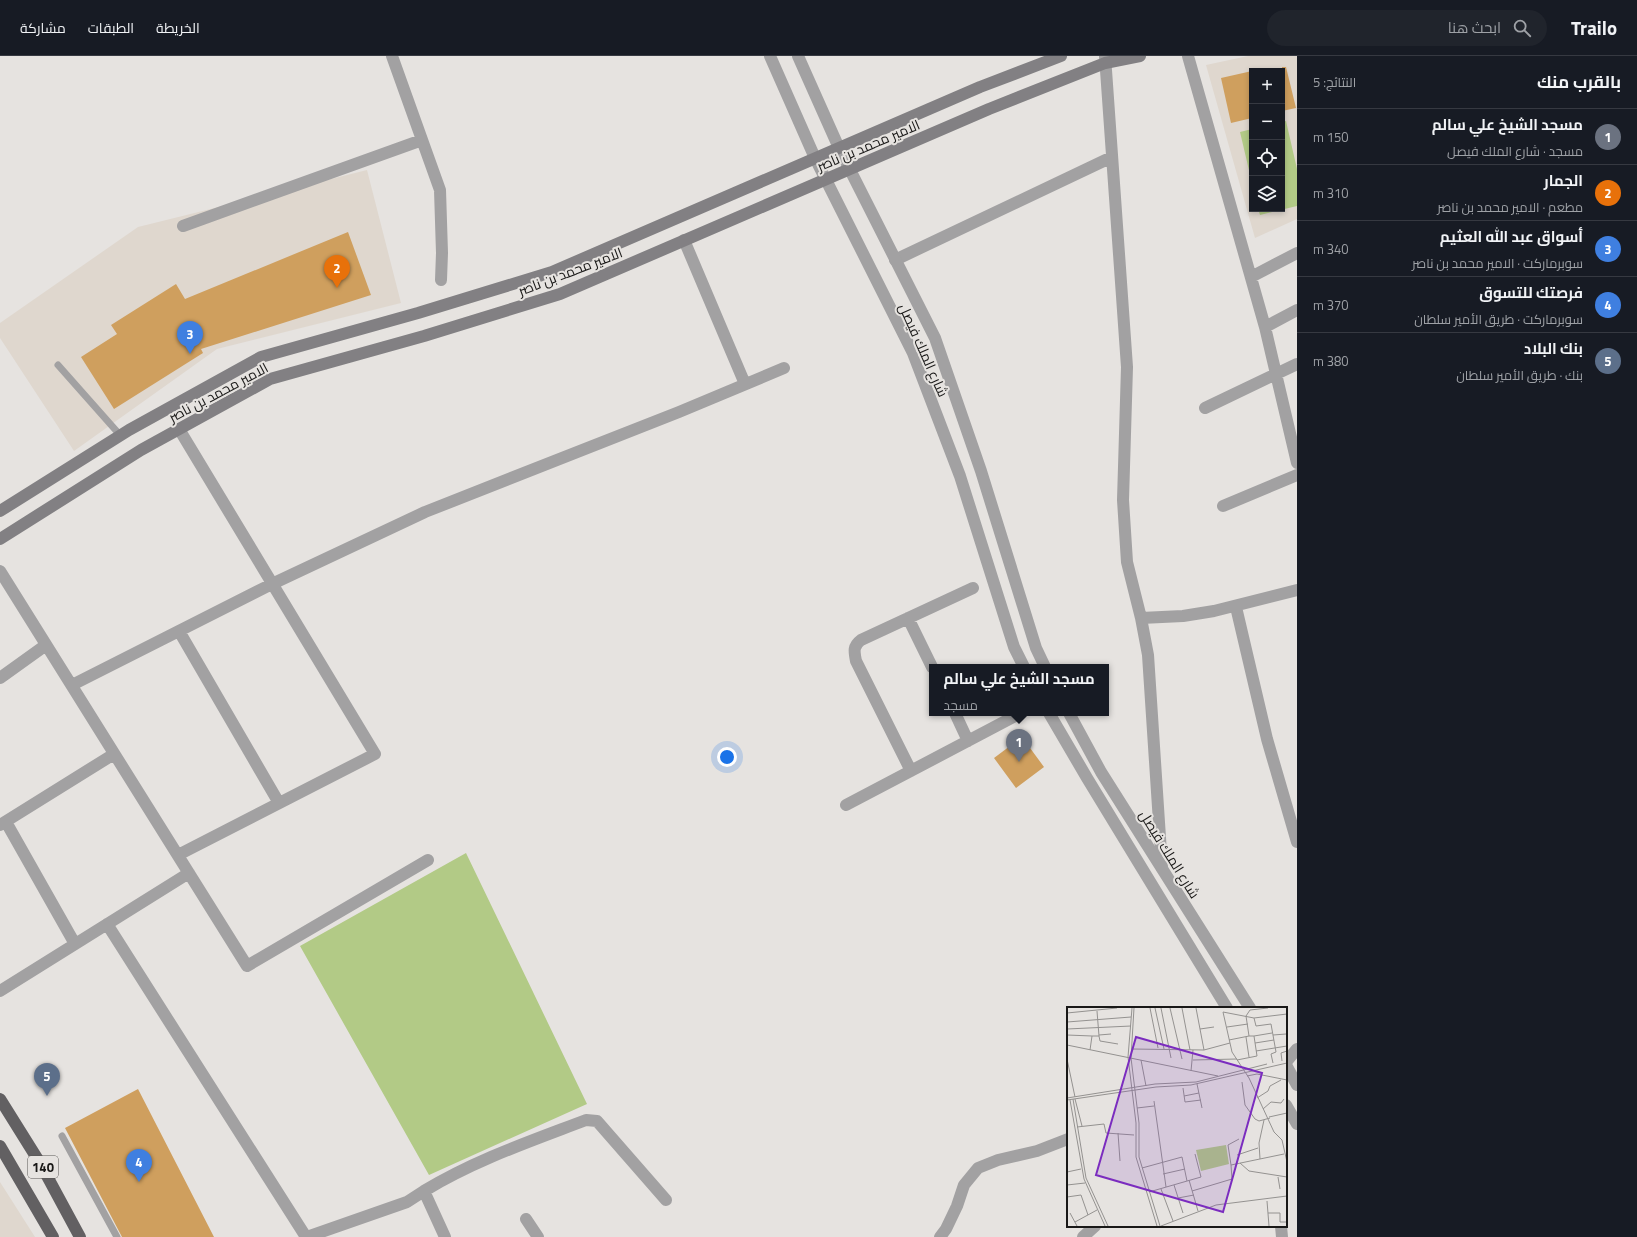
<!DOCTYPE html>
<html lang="ar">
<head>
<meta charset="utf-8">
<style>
	:root { --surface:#171b24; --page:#20242c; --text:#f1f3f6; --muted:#9ea1a6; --line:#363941; --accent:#cfa487 }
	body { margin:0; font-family:"Titillium Web",Cairo,sans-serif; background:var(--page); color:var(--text); direction:rtl }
	.controls { position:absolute; right:12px; top:12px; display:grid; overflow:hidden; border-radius:0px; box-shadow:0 2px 6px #0003 }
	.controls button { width:36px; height:36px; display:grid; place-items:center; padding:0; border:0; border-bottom:1px solid var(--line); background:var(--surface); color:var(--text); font:20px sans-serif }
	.you { position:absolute; left:727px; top:701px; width:14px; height:14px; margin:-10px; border:3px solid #fff; border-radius:50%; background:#1a73e8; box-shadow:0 0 0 6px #1a73e833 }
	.badge { display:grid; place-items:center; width:26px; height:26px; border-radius:50%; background:var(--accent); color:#fff; font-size:13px; font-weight:700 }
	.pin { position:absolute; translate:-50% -33px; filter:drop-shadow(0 1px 2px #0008) }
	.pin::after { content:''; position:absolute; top:21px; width:14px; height:12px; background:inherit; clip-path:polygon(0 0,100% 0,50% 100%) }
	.popup { position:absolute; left:929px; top:608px; width:180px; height:52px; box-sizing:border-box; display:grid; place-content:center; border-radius:0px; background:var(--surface); filter:drop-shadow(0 1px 3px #0005); font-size:13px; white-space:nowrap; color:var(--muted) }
	.popup b { font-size:15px; color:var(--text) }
	.popup::after { content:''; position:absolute; left:50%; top:100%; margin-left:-8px; border:8px solid transparent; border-top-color:var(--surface) }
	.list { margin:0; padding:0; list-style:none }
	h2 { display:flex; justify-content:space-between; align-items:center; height:52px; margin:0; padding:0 16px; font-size:17px }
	h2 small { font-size:13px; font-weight:400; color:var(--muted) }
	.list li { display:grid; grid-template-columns:26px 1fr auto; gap:12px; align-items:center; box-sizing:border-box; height:56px; padding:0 16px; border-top:1px solid var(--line) }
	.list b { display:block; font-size:15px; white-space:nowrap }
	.list p { margin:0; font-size:13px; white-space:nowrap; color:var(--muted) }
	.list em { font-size:13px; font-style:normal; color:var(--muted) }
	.icon { flex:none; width:22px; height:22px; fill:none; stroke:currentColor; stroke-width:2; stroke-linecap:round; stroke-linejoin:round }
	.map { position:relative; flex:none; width:1297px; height:1181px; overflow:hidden; direction:ltr }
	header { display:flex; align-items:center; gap:24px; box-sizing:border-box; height:56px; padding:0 20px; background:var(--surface); border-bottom:1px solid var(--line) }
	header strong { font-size:19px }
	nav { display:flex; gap:22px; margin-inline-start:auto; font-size:14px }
	.search { width:280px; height:36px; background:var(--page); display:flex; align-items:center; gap:10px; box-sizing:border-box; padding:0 14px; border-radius:22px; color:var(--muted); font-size:15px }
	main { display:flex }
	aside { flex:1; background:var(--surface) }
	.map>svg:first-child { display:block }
	.built { fill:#dfd7ce; fill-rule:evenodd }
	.green { fill:#b2ca86 }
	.building { fill:#cf9f5e }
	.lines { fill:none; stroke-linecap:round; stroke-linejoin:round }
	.service { stroke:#a2a1a2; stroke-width:7 }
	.minor { stroke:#a2a1a2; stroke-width:12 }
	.tertiary { stroke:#a2a1a2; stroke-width:12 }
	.secondary { stroke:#828083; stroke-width:12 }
	.trunk { stroke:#626062; stroke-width:12 }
	.labels { text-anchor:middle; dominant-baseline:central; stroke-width:4; stroke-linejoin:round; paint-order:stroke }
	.shield { fill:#e6e3e0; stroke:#565553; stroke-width:1 }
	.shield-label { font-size:13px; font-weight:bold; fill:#191817 }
	.street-label { font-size:14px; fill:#191817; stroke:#e6e3e0 }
	.inset-road { fill:none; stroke:#949290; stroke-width:1 }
	.view { fill:#7b2cbf; fill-opacity:0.15; stroke:#7b2cbf; stroke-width:2 }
	.inset-edge { fill:none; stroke:#191817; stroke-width:2 }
</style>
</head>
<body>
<header>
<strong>Trailo</strong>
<div class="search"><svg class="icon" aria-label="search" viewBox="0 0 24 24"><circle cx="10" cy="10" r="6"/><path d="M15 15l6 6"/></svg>ابحث هنا</div>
<nav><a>الخريطة</a><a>الطبقات</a><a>مشاركة</a></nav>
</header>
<main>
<aside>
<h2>بالقرب منك<small>النتائج: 5</small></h2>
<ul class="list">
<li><span class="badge" style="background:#6b7280">1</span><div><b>مسجد الشيخ علي سالم</b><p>مسجد · شارع الملك فيصل</p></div><em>150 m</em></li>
<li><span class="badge" style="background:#e8710a">2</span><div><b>الجمار</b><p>مطعم · الامير محمد بن ناصر</p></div><em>310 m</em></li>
<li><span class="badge" style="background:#3f7fe0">3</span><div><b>أسواق عبد الله العثيم</b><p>سوبرماركت · الامير محمد بن ناصر</p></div><em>340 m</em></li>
<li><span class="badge" style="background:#3f7fe0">4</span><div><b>فرصتك للتسوق</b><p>سوبرماركت · طريق الأمير سلطان</p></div><em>370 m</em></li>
<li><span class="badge" style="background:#5c6f8a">5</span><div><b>بنك البلاد</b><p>بنك · طريق الأمير سلطان</p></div><em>380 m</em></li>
</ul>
</aside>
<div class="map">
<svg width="1297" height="1181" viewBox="0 0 1297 1181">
	<rect width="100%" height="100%" fill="#e6e3e0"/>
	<path class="built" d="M1248,0H1297V163L1255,182L1206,9ZM1252,15H1282V153H1252Z
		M367,114L401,247L217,293L74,395L0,282V267L138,171Z
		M0,1126L35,1181H0Z"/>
	<path class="green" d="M1286,65L1297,113V150L1260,159L1258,153H1282V66Z
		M1252,73V127L1240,76Z
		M466,797L587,1048L429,1119L300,890Z"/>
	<path class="building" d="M1282,11H1286L1296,52L1282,55Z
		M1252,15V62L1231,67L1221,22Z
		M348,176L371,239L201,293L203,297L114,353L81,301L117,278L111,269L176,228L185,243Z
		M1022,681L1044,711L1016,732L994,702Z
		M138,1033L214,1181H122L65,1072Z"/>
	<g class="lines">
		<path class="service" d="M58,309L120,379
			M62,1080L117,1181"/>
		<path class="minor" d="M392,0L440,134L442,197L441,224
			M1105,0L1127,311L1123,444L1127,506L1141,562L1148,599L1162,812
			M1188,0L1265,271L1297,407
			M183,170L422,84
			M684,184L745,328
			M895,204L1112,101
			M1251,221L1297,197
			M1265,271L1297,254
			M1205,352L1297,308
			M1223,450L1297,419
			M0,515L247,910L428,804
			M1236,551L1267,683L1297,786
			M908,562L932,611
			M1141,562L1183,560L1214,555L1297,534
			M179,575L279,747
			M0,622L46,589
			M72,629L272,528L425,456L679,356L784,312
			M955,657L968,685
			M911,715L856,605C854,595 853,590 861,584L973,532
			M846,749L1021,657
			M6,766L75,888
			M0,769L114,698
			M178,799L375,698L179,373
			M107,868L306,1181
			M0,935L189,817
			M1286,1006L1297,993
			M424,1135C475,1104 531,1085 586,1064L597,1065L666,1144
			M526,1163L538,1181
			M1281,1170L1282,1181
			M307,1181L407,1146L424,1135L445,1181
			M940,1181L946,1173L957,1150L964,1129L978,1112L998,1104L1037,1095L1068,1083
			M1083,1181L1095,1170"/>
		<path class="tertiary" d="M770,0L815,102L913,297L960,420L1014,591L1024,611
			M798,0L839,92L935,282L981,415L1036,592L1045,611
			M1049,657L1087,722L1227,952
			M1069,657L1101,716L1250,952
			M1286,1009L1297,1029
			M1286,1049L1297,1068"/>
		<path class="secondary" d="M0,455L129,374L261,301L418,257L552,216L980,31L1061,0
			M0,483L141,394L270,323L424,280L560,238L989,53L1105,7L1140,0"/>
		<path class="trunk" d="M0,1043L40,1107L80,1181
			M0,1090L53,1181"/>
	</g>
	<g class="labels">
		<rect class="shield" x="28" y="1100" width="30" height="22" rx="3"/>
		<g class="shield-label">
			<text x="43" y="1111">140</text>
		</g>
		<g class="street-label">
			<text transform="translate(868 89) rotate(-23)">الامير محمد بن ناصر</text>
			<text transform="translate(570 215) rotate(-21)">الامير محمد بن ناصر</text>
			<text transform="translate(924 294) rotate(66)">شارع الملك فيصل</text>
			<text transform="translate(218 336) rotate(-28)">الامير محمد بن ناصر</text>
			<text transform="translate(1170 798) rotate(58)">شارع الملك فيصل</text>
		</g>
	</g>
	<g transform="translate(1067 951)">
		<rect width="220" height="220" fill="#e6e3e0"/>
		<path d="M159,138L162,157L134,164L129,143Z" fill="#b2ca86"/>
		<path class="inset-road" d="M65,1L61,50L69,116V150L90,219M67,1L64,51L72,116V150L93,219M83,1L91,41M88,1L97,42M94,1L104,51M103,1L115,52M115,1L123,43M129,1L137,43M0,6L50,1M220,7L187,11L156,5L165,45L182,71L207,125L215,133L220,155M187,11L189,19L204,17L209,45L204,47L206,56M0,15L64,10M160,20L181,17M0,22L64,19M133,22L147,20M0,28L25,29M32,28L44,27M206,28L219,27M32,29L33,34L51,37M187,29L205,26M179,30L182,50M162,33L182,29L179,9L183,3L201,1M188,36L207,33M0,38L151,69M65,42L137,43L163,36M23,43L25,29H32L30,4M189,44L220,39M0,52L8,90M74,53L79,79M126,53L170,52M170,53L190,49L187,29H182M215,54L214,46L220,44M124,64L126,43M180,69L190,67L220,73M175,75L178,98L188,112L192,114L203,111M130,77L135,101M116,81L118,95L134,93M117,89L132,86M0,91L88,77L129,75L200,57M190,91L201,84L203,79L214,73M6,92L19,171L41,219M8,92L15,119M0,93L89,80L124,78L220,56M3,93L17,172L38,219M87,94L99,180M70,101L87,99M196,102L204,95L214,96L217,92M202,110L220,106M10,120L37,117L39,126L67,128M51,126L53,154M170,148L191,141M193,152L192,136L197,113M173,156L182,164L220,170M164,158L161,138L172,132M75,161L115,150L120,174M0,165L14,162M96,167L118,162M211,170L213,182M122,173L131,204M0,178L18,176M107,178L116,206M94,182L106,214M125,184L165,172L164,158L217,147M82,185L134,170L128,147M0,190L14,188L21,208M111,191L127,188M200,194L202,219M3,206L10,219M201,206H213V215H220M8,215L30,203M94,219L149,198L220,189"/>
		<path class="view" d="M69,30L195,66L156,205L29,168Z"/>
		<rect width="220" height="220" class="inset-edge"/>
	</g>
</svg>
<div class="controls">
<button>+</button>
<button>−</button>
<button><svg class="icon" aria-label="locate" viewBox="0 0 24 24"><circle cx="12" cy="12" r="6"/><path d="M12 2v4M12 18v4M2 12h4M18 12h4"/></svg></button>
<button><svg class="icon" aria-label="layers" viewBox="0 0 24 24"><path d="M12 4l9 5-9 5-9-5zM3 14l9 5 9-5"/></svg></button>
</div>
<div class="you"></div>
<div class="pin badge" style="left:1019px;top:706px;background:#6b7280">1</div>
<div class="popup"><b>مسجد الشيخ علي سالم</b>مسجد</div>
<div class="pin badge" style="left:337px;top:232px;background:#e8710a">2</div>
<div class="pin badge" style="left:190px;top:298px;background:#3f7fe0">3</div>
<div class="pin badge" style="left:139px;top:1126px;background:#3f7fe0">4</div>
<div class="pin badge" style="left:47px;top:1040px;background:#5c6f8a">5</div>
</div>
</main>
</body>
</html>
